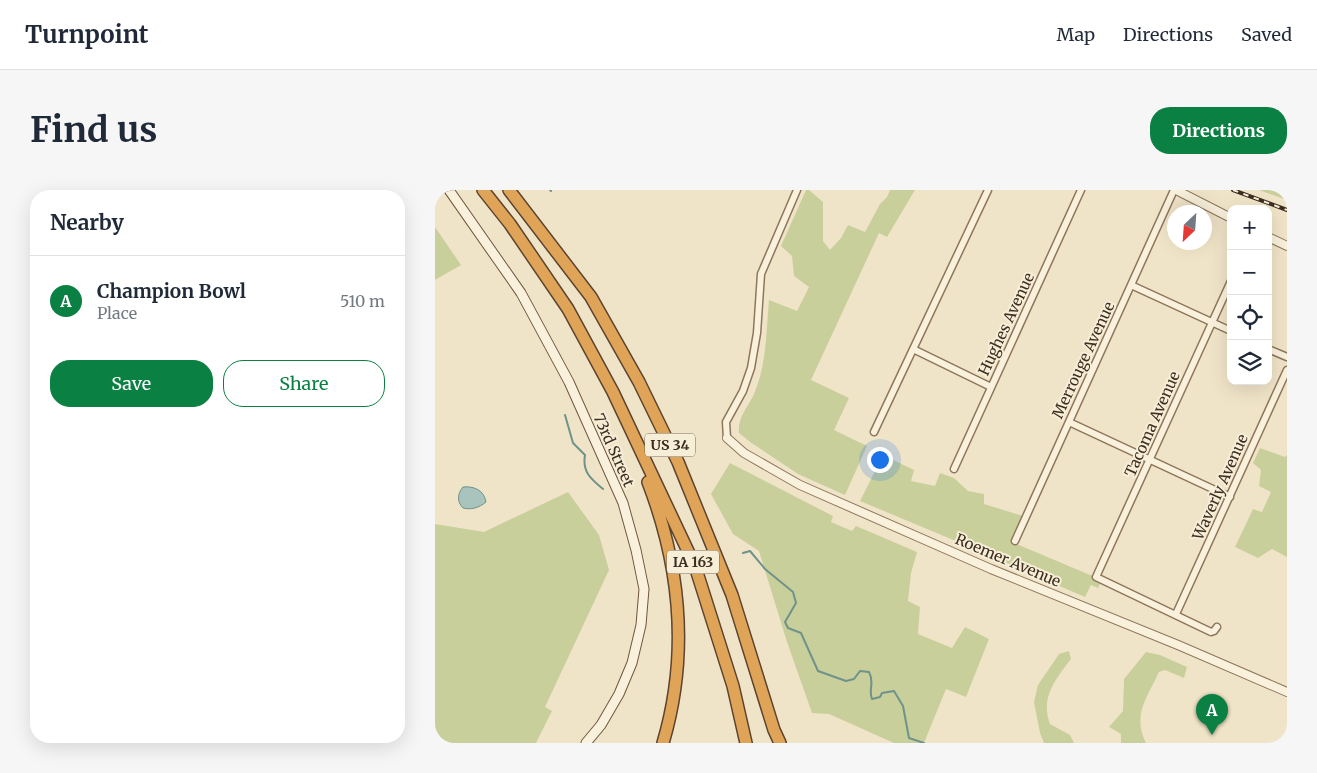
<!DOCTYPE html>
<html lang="en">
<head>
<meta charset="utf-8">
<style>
	:root { --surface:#fff; --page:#f6f6f7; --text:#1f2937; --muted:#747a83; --line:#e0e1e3; --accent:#0b8043 }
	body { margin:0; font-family:Merriweather,serif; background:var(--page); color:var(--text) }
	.controls { position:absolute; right:15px; top:15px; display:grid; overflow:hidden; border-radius:10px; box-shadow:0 5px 20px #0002 }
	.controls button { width:45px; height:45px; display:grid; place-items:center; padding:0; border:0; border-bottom:1px solid var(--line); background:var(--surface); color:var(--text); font:25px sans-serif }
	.compass { position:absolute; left:732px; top:15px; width:45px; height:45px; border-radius:50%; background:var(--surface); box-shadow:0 5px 20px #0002; rotate:205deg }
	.you { position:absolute; left:444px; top:269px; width:18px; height:18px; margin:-12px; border:4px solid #fff; border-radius:50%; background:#1a73e8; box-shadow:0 0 0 8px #1a73e833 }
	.badge { display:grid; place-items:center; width:32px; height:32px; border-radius:50%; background:var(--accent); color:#fff; font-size:16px; font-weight:700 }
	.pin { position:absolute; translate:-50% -41px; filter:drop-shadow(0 1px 2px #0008) }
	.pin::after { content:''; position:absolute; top:26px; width:18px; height:15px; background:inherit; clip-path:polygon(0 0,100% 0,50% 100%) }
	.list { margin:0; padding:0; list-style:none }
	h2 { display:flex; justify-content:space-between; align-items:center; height:65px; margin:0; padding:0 20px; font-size:21px }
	h2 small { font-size:16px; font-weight:400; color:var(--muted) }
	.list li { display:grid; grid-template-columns:32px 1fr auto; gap:15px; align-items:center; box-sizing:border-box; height:90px; padding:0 20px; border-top:1px solid var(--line) }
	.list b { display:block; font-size:19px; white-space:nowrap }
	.list p { margin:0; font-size:16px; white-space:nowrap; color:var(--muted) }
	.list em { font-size:16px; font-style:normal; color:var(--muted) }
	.actions { display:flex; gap:10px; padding:15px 20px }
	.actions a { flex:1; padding:11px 0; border:1px solid var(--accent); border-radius:20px; text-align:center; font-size:18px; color:var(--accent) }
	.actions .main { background:var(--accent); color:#fff }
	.icon { flex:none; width:28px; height:28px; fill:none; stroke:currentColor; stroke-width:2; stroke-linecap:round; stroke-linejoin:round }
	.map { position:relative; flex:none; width:852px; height:553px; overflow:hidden; border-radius:20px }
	header { display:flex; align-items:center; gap:30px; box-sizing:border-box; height:70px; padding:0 25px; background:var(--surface); border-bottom:1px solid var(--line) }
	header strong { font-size:24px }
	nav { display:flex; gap:28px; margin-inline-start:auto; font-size:18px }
	.intro { display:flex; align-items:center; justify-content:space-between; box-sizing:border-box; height:120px; padding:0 30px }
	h1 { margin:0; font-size:35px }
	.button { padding:12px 22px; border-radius:20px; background:var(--accent); color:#fff; font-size:18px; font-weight:700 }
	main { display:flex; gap:30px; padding:0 30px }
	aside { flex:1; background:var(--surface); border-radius:20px; box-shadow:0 5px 20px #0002 }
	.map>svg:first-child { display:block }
	.green { fill:#c9cf9b }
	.water { fill:#a9c4bc; stroke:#6f938a }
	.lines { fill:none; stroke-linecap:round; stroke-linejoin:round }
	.stream { stroke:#6f938a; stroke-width:2 }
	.minor-casing { stroke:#8d765c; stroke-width:9 }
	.tertiary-casing { stroke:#8d765c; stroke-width:10 }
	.secondary-casing { stroke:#6f573f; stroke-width:11 }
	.motorway-casing { stroke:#5b4430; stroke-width:14 }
	.minor { stroke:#faf1dc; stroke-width:6 }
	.tertiary { stroke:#faf1dc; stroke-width:8 }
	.secondary { stroke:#faf1dc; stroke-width:9 }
	.motorway { stroke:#e0a458; stroke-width:11 }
	.rail-casing { stroke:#3d2e20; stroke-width:4 }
	.rail { stroke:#f7eed8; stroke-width:2; stroke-dasharray:5.5; stroke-linecap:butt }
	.labels { text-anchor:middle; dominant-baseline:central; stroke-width:4; stroke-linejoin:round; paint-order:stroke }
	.shield { fill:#f7eed8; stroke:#756857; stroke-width:1 }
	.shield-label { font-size:14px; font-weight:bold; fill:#3d2e20 }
	.street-label { font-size:15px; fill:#3d2e20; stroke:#f7eed8 }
</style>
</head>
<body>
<header>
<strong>Turnpoint</strong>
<nav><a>Map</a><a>Directions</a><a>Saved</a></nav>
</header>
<div class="intro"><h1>Find us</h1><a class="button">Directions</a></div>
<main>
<aside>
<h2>Nearby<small></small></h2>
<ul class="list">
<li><span class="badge">A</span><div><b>Champion Bowl</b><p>Place</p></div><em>510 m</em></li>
</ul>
<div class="actions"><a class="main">Save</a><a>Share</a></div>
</aside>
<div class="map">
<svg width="852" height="553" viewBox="0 0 852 553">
	<rect width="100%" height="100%" fill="#f0e4c8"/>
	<path class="green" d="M371,0H374L388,12V51L395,60L406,48L413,35L430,42L445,14L452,7L455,0H480L452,47L444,43L376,190L414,208L399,240L432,256L410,305L363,284L315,252L304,243C302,228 313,217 319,204C332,174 331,141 334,110L362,121L374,97L359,86L357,66L346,56Z
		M824,0H852V10Z
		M0,37L26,75L0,90Z
		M825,258L850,267L852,265V367L837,359L823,368L800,357L818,319L827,322L836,302L824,296L826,280L818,273Z
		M448,265L479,280L476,291L500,296L505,283L519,288L533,301L549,304V314L588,326L577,352L667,390L663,398L656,395L650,407L516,349L425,311Z
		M295,273L398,326L396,332L417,341L421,336L482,362L476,383L473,411L485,417L483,444L517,458L530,437L554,449L531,507L511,499L489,553H459L394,524L377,523L352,452L324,361L298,344L276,304Z
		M133,302L164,345L174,380L110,517L117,521L101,553H0V334L49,342Z
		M634,461L636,469C621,489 605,507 615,534L635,545L639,553H609L605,543L599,512L603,495L624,464Z
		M711,462L725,465L752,477L749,488L730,480L724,482C712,508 697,525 711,553H686V544L674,537L688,521L689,489Z"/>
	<path class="water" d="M28,297C39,296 49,300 51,312C44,318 36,320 28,318C22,312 22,304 28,297Z"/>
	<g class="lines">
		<path class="stream" d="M115,0L116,1
			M130,225L138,253L150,265C147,282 156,289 168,299
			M308,363L315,361L330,379L358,402L361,413L350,432L353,438L366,443L383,481L411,491L419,489L425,481L434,482C440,493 433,499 437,509L445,507L447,503L459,501L468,516L474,548L489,553"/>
		<g class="minor-casing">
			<path id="minor" d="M696,95L796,141
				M478,159L556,197
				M833,159L852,167
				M634,232L795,307
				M439,242L553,0
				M292,248L291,232L308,201L316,178L322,143L326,84L362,0
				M519,279L646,0
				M580,351L739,0
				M741,424L852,180
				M782,437L779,441L776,442L661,387L796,91"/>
		</g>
		<g class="tertiary-casing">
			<path id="tertiary" d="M741,0L796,28
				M833,47L852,56
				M292,248L309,263L365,295L556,379L743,455L852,502"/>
		</g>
		<g class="secondary-casing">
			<path id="secondary" d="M14,0L86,103L134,192L188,313L201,360L209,399L206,435L197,473L184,504L166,535L151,553"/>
		</g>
		<g class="motorway-casing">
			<path id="motorway" d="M48,0L75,34L133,119L178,202L260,376L298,496L311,553
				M74,0L156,107L204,192L243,272L297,405L339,540L345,553
				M213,292C246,378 254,465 228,553"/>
		</g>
		<use href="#minor" class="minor"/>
		<use href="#tertiary" class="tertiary"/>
		<use href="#secondary" class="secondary"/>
		<use href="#motorway" class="motorway"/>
		<g class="rail-casing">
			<path id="rail" d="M798,0L852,20"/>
		</g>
		<use href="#rail" class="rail"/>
	</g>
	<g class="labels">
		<g class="shield">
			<rect x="210" y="243.5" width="50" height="23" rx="4"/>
			<rect x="232" y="360.5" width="52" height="23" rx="4"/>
		</g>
		<g class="shield-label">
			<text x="235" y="255">US 34</text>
			<text x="258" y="372">IA 163</text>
		</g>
		<g class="street-label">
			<text transform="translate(571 134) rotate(-65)">Hughes Avenue</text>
			<text transform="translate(648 170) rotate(-65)">Merrouge Avenue</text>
			<text transform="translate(717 234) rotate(-66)">Tacoma Avenue</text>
			<text transform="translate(179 260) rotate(66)">73rd Street</text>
			<text transform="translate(785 297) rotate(-66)">Waverly Avenue</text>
			<text transform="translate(573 370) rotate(23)">Roemer Avenue</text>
		</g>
	</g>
</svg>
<div class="controls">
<button>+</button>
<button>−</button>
<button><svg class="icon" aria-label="locate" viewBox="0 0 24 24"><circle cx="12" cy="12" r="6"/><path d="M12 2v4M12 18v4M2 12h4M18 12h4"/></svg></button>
<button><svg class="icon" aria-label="layers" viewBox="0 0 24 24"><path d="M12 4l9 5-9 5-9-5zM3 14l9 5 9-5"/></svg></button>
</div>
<svg class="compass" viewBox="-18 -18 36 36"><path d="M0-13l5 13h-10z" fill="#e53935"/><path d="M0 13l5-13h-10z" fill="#747a83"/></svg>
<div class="you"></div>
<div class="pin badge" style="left:777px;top:545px">A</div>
</div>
</main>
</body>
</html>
